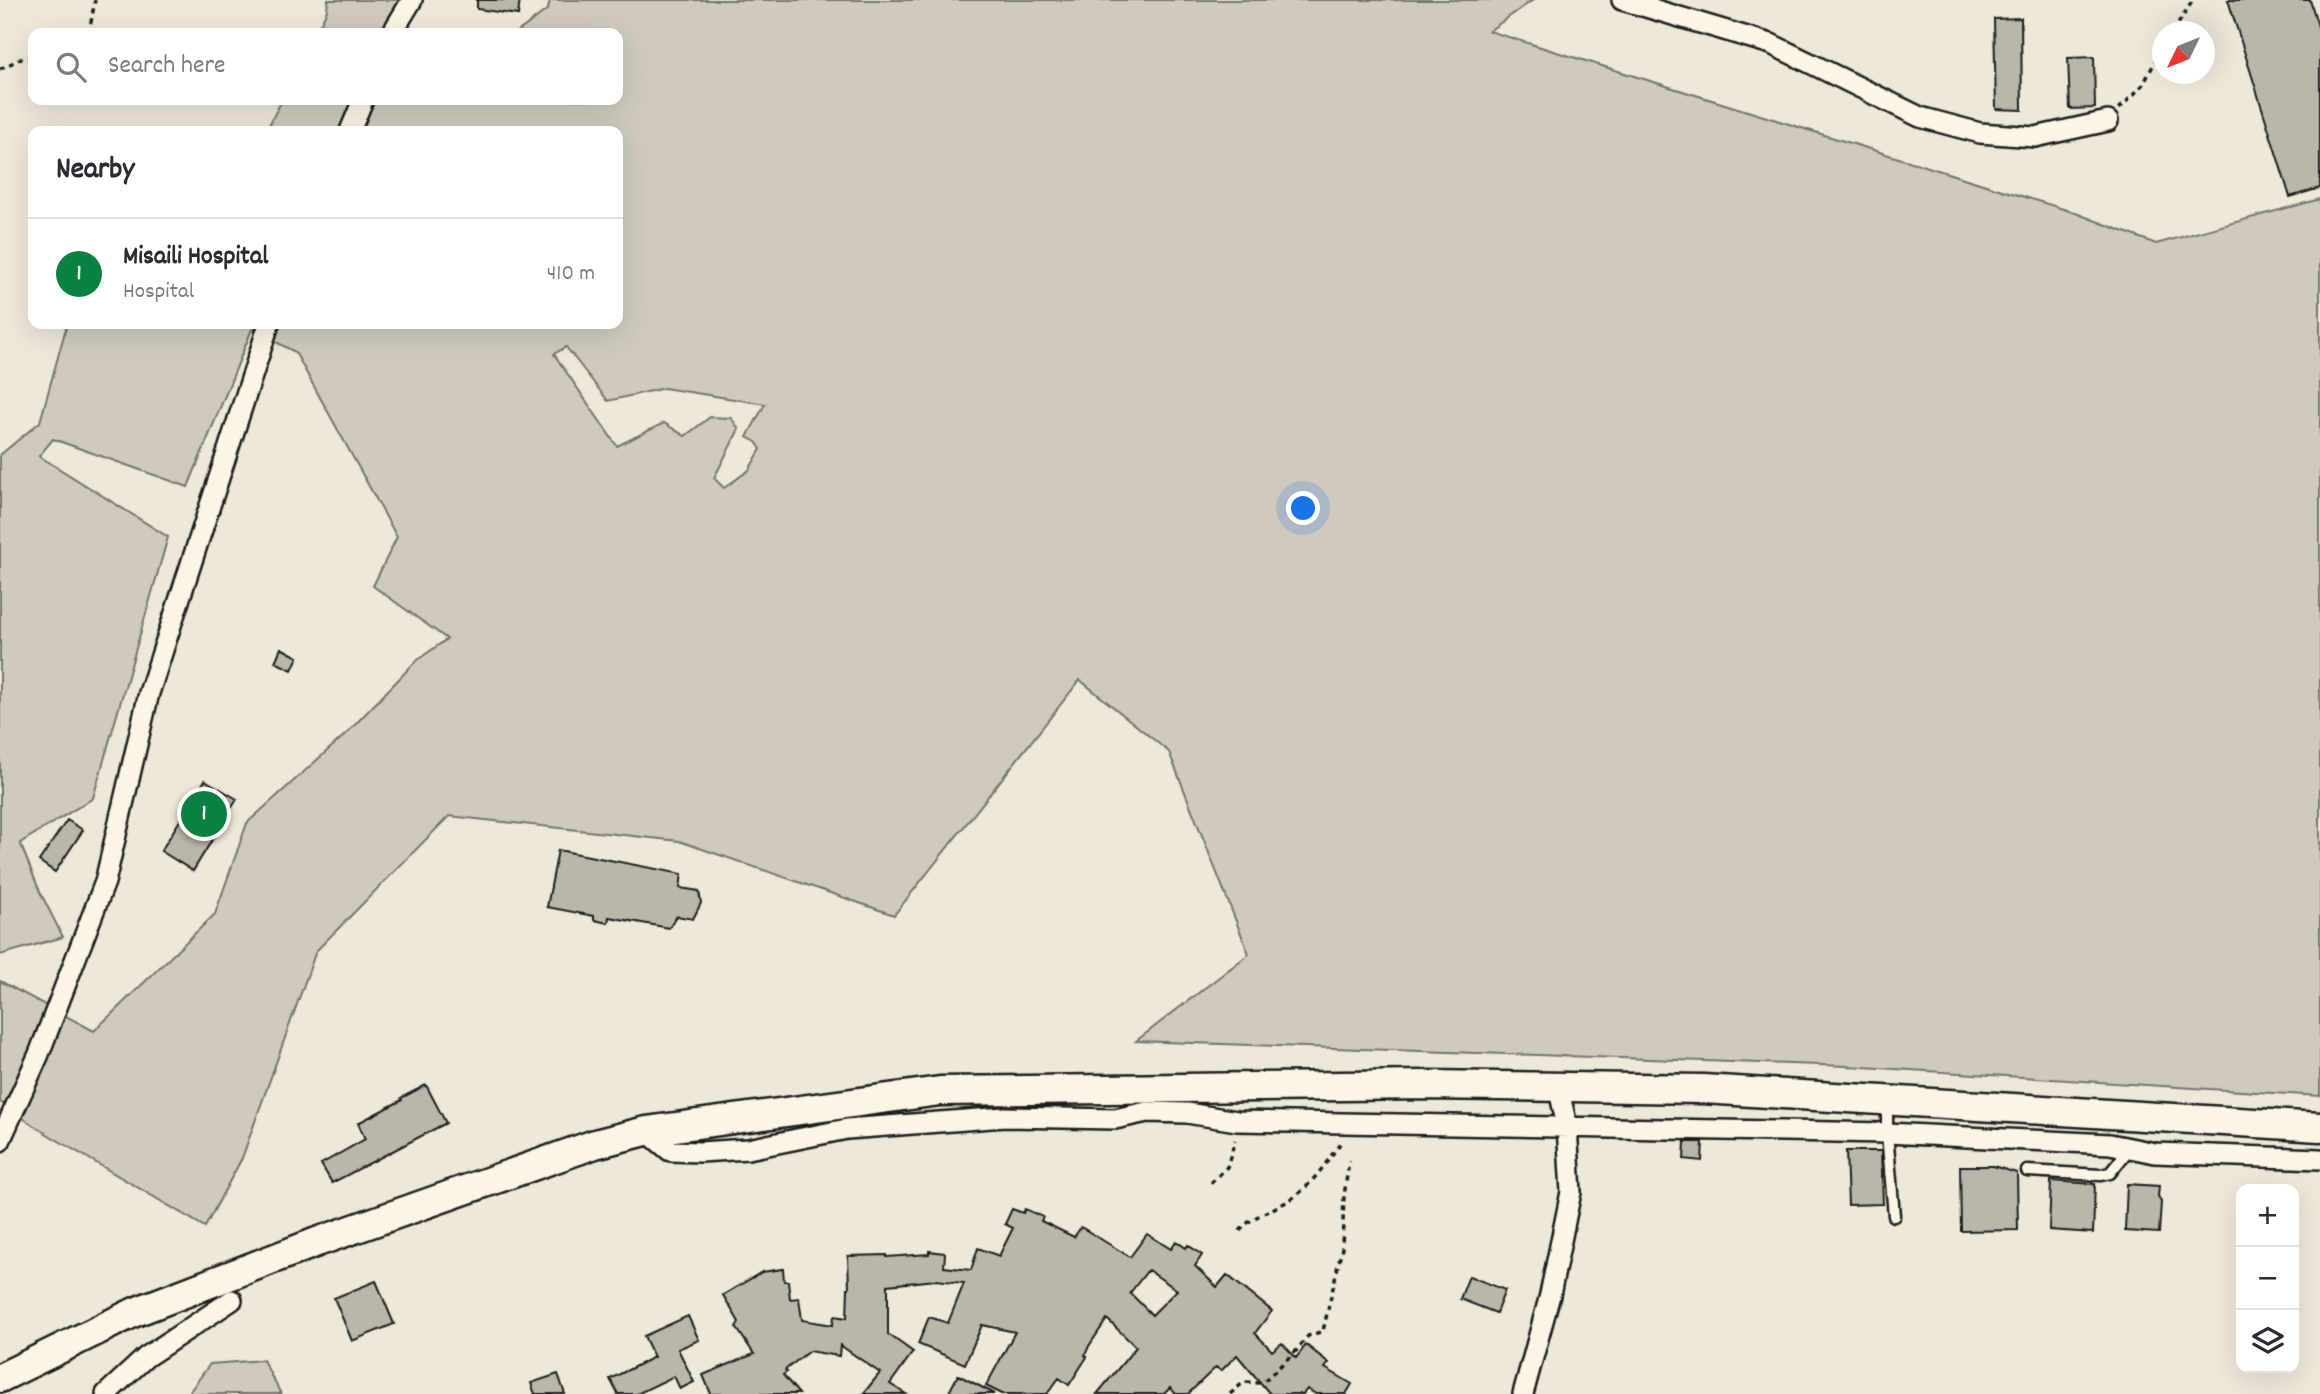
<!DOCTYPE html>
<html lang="en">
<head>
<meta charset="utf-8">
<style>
	:root { --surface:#fff; --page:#f7f7f7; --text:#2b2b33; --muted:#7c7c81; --line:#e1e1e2; --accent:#0b8043 }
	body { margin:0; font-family:Dekko,sans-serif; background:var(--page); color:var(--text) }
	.controls { position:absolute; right:21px; bottom:21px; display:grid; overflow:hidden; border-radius:14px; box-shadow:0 7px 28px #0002 }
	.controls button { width:63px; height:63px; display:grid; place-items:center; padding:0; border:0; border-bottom:2px solid var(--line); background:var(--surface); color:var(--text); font:35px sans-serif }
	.compass { position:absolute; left:2152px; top:21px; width:63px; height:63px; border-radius:50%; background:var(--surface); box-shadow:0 7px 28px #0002; rotate:227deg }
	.you { position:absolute; left:1304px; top:509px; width:24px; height:24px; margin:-18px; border:5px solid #fff; border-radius:50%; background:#1a73e8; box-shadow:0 0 0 10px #1a73e833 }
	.badge { display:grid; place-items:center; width:46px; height:46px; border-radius:50%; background:var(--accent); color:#fff; font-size:23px; font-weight:700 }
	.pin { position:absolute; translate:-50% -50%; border:4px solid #fff; box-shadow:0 2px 7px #0006 }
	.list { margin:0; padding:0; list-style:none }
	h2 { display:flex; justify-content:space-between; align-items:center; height:91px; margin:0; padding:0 28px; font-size:30px }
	h2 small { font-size:23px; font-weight:400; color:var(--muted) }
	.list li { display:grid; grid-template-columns:46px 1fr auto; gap:21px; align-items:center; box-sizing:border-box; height:112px; padding:0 28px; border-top:2px solid var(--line) }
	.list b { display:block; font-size:26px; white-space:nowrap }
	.list p { margin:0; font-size:23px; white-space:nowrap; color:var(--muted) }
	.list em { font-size:23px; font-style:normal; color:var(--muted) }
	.icon { flex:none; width:38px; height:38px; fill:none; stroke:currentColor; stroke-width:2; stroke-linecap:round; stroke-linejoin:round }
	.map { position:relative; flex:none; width:2320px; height:1394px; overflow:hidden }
	.search { position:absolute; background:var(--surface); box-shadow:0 7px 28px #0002; left:28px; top:28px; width:595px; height:77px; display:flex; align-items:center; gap:18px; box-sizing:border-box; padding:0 24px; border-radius:14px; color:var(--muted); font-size:26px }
	.panel { position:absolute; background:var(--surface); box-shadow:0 7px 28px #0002; left:28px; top:126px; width:595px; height:203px; border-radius:14px }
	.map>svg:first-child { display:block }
	.green { fill:#cfcabd; stroke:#76736c; stroke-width:2; fill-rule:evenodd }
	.building { fill:#bab6aa; stroke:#1c1c1c; stroke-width:2; fill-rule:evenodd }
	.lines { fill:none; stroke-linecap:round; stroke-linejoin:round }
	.lane-casing { stroke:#1c1c1c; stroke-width:15 }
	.street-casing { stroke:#1c1c1c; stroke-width:24 }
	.secondary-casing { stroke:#1c1c1c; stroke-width:33 }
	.path { stroke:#1c1c1c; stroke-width:3.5; stroke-dasharray:5 5; stroke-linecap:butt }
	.lane { stroke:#fcf5e5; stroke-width:10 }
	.street { stroke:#fcf5e5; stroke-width:19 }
	.secondary { stroke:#fcf5e5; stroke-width:28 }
</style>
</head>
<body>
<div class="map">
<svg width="2320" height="1394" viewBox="0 0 2320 1394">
	<rect width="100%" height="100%" fill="#eee8d9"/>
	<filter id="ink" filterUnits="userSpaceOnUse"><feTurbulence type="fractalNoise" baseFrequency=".0143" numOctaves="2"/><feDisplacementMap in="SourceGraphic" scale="14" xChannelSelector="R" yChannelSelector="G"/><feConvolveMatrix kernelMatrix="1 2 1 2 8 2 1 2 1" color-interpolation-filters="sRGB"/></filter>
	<g filter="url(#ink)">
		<path class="green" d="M328,0H399L391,15L414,33H316L327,10Z
			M550,0H1533L1489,31L2073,212L2156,244L2320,199V1096L1847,1066L1136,1041L1249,954L1169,752L1080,680L894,915L679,841L449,816L316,951L242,1158L205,1227L37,1128L0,1102V981L94,1031L215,914L247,823L347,733L416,661L447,639L373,586L397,537L295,352L252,329L188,487L53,439L39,456L168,537L93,798L20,843L40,892L63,937L0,955V455L40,422L67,324H618V131H266L282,100H618V33H516L548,9ZM566,347L608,401L664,388L765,404L747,437L756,442L761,449L749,470L724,488L714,478L739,429L731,418L710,417L685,436L664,423L617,446L554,354Z
			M263,1360L281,1394H188L210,1364Z"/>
		<path class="building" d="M477,0H520L518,15L477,9Z
			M2228,0H2310L2320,33V188L2290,197Z
			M2021,18L2022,110L1996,109L1994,19Z
			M2094,57L2095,108L2070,109L2068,58Z
			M281,648L298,657L292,670L275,662Z
			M205,780L237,799L193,871L161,851Z
			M67,820L83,830L55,872L39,861Z
			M558,850L682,874L680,888L699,891L701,903L693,919L677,916L669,928L609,917L608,923L594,920V916L547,907Z
			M426,1085L446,1123L332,1183L321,1164L365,1139L358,1123L402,1100L401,1098Z
			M1685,1142H1703L1702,1161L1684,1159Z
			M1846,1151H1881L1883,1204L1848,1205Z
			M1960,1166H1993L2017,1173L2018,1230L1961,1231Z
			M2051,1181L2095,1184L2093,1233L2049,1230Z
			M2127,1184L2159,1186L2158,1196L2161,1202L2159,1233L2125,1231Z
			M1012,1209L1023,1213L1025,1209L1043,1217L1041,1221L1074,1237L1081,1227L1130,1257L1147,1234L1171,1249L1176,1241L1186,1248L1188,1245L1202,1255L1195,1266L1217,1287L1227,1275L1272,1311L1255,1333L1272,1351L1282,1343L1296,1358L1306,1345L1329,1363L1325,1368L1352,1384L1346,1394H1316L1307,1389L1303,1394H1270L1237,1355L1221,1371L1216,1367L1188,1394H1176L1170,1388L1164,1394H1097L1136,1347L1107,1319L1089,1346L1085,1355L1087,1357L1069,1385L1059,1378L1047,1394H1002L986,1386L1015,1332L982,1325L965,1364L918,1344L929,1317L948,1323L964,1283L936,1280L888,1285V1334L913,1352L890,1384L906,1394H863L880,1373L840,1345L839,1356L809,1351L785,1370L787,1372L783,1375L799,1394H711L703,1375L754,1354L736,1327L739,1322L723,1295L762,1272L783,1269L784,1281H788L790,1299L799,1298L802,1320L833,1325L834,1316L847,1318L848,1288H849L848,1256L887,1255V1257L929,1254V1251L945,1253L944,1267L971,1270L978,1248L999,1256L1013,1228L1005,1224ZM1148,1270L1177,1290L1152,1315L1130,1293Z
			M1469,1276L1505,1290L1496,1313L1460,1299Z
			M376,1281L394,1324L352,1341L334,1298Z
			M688,1316L699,1340L678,1349L694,1382L680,1389L674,1376L637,1394H618L610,1379L654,1357L644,1336Z
			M558,1374L565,1394H535L531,1383Z
			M958,1375L995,1394H948Z"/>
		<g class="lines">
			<g class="lane-casing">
				<path id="lane" d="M1887,1101V1133L1894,1216
					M2027,1171L2101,1175L2110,1173L2130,1148"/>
			</g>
			<g class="street-casing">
				<path id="street" d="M1622,0L1771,44L1920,117L1980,133L2035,137L2108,121
					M392,33L412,0
					M350,131L363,100
					M646,1131L670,1151L700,1152L748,1149L847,1129L1005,1117L1115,1119L1147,1112L1187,1113L1237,1121L1887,1133L2110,1144L2155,1153L2320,1159
					M0,1141L39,1054L105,882L149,693L269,324
					M106,1394L146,1357L232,1300
					M1523,1394L1550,1295L1571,1192L1567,1126L1558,1086"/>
			</g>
			<g class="secondary-casing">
				<path id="secondary" d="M0,1378L135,1312L317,1242L595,1144L646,1131L940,1091L1426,1085L1703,1089L2320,1127"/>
			</g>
			<path class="path" d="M2173,32L2193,0
				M89,33L95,0
				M0,69L20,59H33
				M2119,109L2143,85L2162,48
				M1211,1183L1227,1167L1235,1140
				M1240,1231C1252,1215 1274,1210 1291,1199C1312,1186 1327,1161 1342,1141
				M1230,1394L1244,1382L1262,1383L1297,1350L1308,1336L1323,1331L1342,1248L1344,1196L1349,1161"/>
			<use href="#lane" class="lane"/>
			<use href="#street" class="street"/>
			<use href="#secondary" class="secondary"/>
		</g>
	</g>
</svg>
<div class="controls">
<button>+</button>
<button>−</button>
<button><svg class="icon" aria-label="layers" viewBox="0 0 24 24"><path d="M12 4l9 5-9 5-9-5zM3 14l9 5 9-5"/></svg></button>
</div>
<svg class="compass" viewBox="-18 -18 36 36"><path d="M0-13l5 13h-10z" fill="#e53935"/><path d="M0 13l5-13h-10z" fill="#7c7c81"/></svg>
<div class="you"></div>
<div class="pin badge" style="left:204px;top:814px">1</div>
<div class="search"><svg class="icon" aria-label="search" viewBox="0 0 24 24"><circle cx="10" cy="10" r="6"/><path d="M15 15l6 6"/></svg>Search here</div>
<section class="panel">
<h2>Nearby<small></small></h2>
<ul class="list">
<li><span class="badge">1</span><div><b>Misaili Hospital</b><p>Hospital</p></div><em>410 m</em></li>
</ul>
</section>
</div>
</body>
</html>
